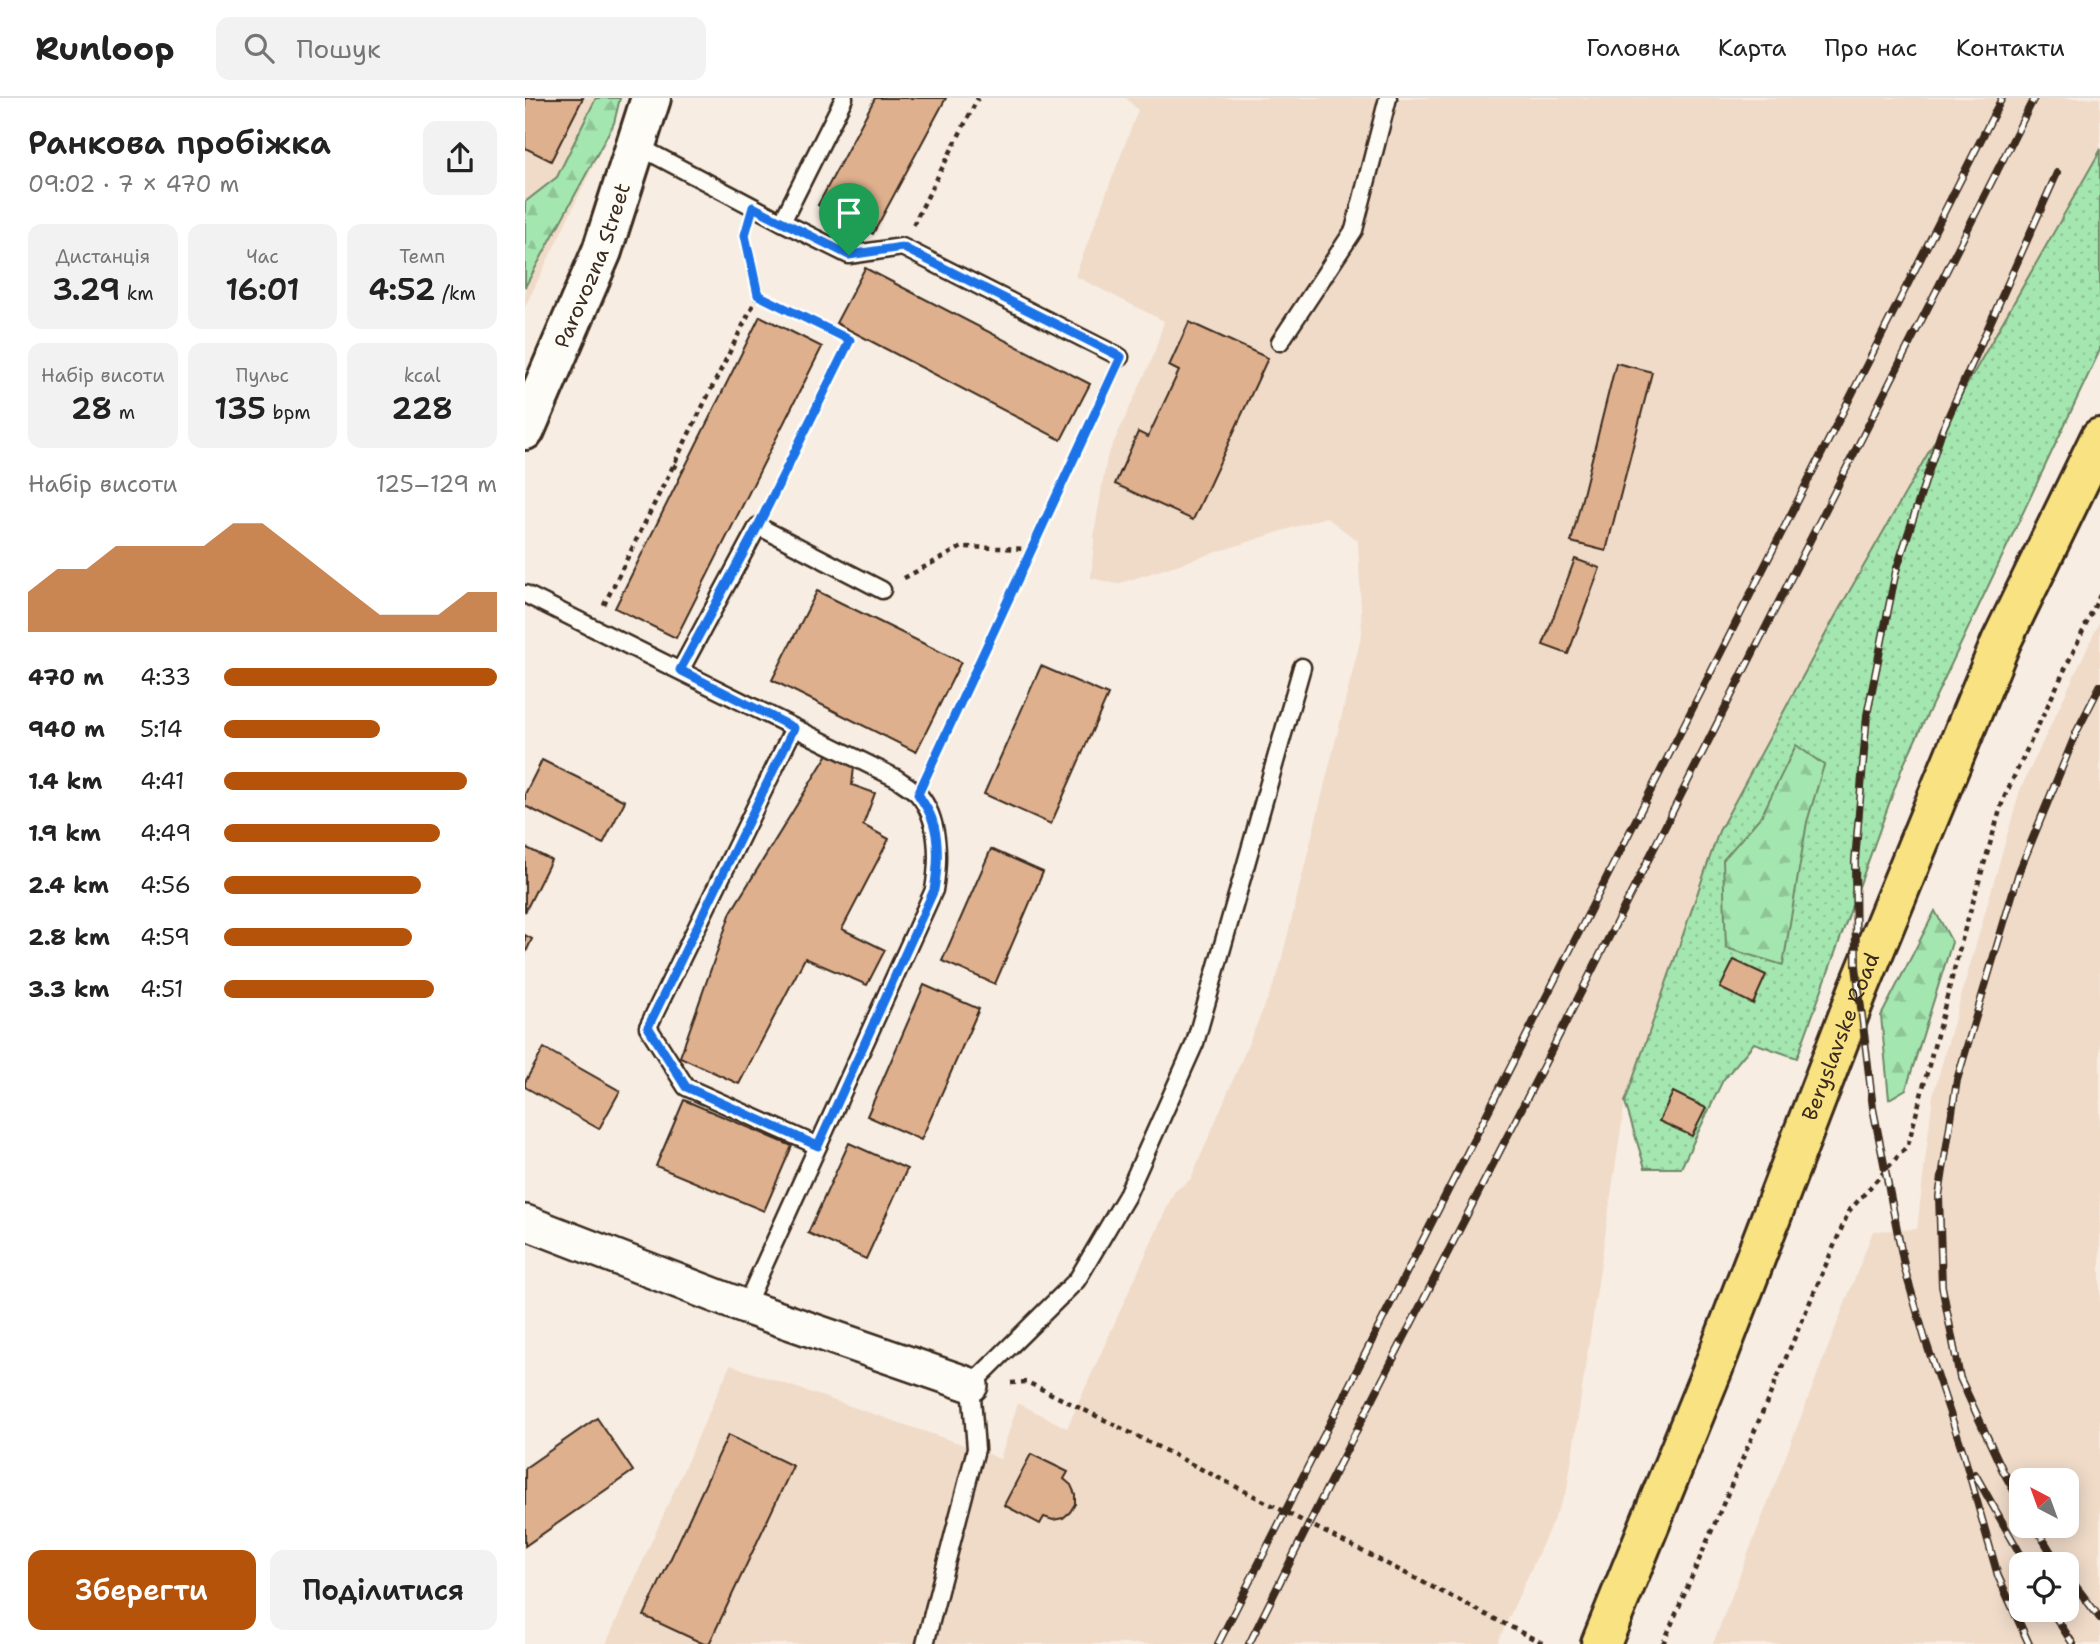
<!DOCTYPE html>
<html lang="uk">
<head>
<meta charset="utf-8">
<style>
	:root { --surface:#fff; --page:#f2f2f2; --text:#222; --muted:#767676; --line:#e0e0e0; --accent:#b45309 }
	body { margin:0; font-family:"Shantell Sans",sans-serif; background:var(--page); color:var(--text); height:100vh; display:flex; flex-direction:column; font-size:26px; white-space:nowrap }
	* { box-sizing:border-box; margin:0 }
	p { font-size:23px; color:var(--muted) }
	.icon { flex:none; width:38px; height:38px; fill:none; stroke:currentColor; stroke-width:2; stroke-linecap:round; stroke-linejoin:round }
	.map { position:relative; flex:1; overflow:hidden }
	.side { display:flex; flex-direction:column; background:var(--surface); width:525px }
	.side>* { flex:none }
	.needle { width:46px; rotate:319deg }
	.controls { position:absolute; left:1484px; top:1370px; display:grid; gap:14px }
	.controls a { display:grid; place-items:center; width:70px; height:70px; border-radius:14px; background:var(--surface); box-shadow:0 4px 18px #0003; font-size:35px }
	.pin { position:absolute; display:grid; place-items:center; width:60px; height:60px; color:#fff; margin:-72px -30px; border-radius:50% 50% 50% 0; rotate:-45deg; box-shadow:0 0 7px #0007 }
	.pin .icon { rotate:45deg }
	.round { display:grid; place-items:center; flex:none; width:74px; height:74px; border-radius:14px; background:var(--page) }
	.summary { display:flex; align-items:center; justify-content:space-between; height:119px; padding:0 28px }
	h1 { font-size:32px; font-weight:600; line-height:52px }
	.stats { display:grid; grid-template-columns:repeat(3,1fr); gap:10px; height:119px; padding:7px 28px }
	.stats div { display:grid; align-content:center; border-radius:14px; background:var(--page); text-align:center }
	.stats b { font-size:30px; font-weight:600 }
	.stats small { font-size:19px; font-weight:400 }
	.stats p { font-size:19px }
	.chart { height:196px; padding:14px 28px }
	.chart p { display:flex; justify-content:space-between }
	.chart svg { width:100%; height:126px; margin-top:7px; fill:var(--accent); opacity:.7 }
	.cta { display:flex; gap:14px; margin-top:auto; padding:14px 28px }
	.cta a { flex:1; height:80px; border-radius:14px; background:var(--accent); color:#fff; font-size:28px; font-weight:600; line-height:80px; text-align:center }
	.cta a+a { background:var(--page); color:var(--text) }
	ul { padding:0 28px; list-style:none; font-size:23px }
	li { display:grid; grid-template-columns:112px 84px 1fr; align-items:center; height:52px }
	li i { height:18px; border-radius:9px; background:var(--accent) }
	header { display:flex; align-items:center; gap:42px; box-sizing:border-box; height:98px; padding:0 35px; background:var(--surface); border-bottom:2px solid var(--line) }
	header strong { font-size:33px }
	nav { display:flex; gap:38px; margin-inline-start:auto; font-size:24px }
	.search { width:490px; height:63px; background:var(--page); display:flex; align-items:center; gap:18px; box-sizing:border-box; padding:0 24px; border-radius:14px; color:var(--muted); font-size:26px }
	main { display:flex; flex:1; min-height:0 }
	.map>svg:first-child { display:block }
	.built { fill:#f0dbc9; fill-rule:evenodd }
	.grass { fill:url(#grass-dots); stroke:#708867; stroke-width:2 }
	.forest { fill:url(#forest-firs); stroke:#708867; stroke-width:2 }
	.building { fill:#deb08e; stroke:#3b2a1e; stroke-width:2 }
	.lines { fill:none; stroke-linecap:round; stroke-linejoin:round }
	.lane-casing { stroke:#3b2a1e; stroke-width:21 }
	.street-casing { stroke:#3b2a1e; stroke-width:38 }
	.secondary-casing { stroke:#3b2a1e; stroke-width:44 }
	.primary-casing { stroke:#3b2a1e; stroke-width:44 }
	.path { stroke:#3b2a1e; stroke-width:4.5; stroke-dasharray:5 5; stroke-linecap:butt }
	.lane { stroke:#fdfcf7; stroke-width:16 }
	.street { stroke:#fdfcf7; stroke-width:33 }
	.secondary { stroke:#fdfcf7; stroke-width:38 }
	.primary { stroke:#f8e281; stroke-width:38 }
	.rail-casing { stroke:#3b2a1e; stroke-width:8 }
	.rail { stroke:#fdfcf7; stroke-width:5; stroke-dasharray:16; stroke-linecap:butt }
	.path-bridge { stroke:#3b2a1e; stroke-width:4.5; stroke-dasharray:5 5; stroke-linecap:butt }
	.route-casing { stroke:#fff; stroke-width:14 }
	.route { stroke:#1a73e8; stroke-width:9 }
	.labels { text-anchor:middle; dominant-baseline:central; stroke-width:5; stroke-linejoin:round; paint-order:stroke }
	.street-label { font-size:21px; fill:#3b2a1e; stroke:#fdfcf7 }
</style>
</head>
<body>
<header>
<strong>Runloop</strong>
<div class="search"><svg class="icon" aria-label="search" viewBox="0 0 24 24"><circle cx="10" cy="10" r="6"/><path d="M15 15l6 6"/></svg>Пошук</div>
<nav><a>Головна</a><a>Карта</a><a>Про нас</a><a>Контакти</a></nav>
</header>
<main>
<section class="side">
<div class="summary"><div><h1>Ранкова пробіжка</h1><p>09:02 · 7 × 470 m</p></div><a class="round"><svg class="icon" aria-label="share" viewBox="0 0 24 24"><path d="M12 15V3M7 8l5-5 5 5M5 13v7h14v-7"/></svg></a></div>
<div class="stats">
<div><p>Дистанція</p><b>3.29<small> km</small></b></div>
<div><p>Час</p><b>16:01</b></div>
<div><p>Темп</p><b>4:52<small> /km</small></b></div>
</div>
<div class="stats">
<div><p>Набір висоти</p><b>28<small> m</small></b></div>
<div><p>Пульс</p><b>135<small> bpm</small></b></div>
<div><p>kcal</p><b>228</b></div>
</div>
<div class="chart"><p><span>Набір висоти</span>125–129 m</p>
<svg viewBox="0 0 160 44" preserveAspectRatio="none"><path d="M0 44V30L10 22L20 22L30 14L40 14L50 14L60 14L70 6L80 6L90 14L100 22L110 30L120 38L130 38L140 38L150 30L160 30V44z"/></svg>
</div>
<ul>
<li><b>470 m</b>4:33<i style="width:100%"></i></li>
<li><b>940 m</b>5:14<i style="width:57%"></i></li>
<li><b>1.4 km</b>4:41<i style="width:89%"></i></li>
<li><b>1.9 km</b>4:49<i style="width:79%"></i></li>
<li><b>2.4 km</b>4:56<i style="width:72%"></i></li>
<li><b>2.8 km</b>4:59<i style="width:69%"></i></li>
<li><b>3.3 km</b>4:51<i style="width:77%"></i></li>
</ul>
<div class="cta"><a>Зберегти</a><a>Поділитися</a></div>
</section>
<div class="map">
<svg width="1575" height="1546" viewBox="0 0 1575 1546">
	<defs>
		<pattern id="grass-dots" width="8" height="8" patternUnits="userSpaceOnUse" patternTransform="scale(1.75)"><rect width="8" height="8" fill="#a4e6b0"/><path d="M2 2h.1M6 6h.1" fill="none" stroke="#8ec597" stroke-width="1.8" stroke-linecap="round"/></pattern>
		<pattern id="forest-firs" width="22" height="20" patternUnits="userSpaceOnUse" patternTransform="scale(1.75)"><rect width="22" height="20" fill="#a4e6b0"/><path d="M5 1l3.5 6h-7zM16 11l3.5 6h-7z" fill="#8ec597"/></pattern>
	</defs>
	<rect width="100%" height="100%" fill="#f7ede2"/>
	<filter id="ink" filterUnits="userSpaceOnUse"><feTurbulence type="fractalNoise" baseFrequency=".0143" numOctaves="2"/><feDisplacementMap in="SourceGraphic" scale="14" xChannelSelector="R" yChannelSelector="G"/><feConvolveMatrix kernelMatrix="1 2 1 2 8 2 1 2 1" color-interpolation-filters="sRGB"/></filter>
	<g filter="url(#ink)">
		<path class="built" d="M0,0H95L89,25L0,209Z
			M601,0H1575V53L1312,515L1258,615L1100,1004L1042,1392L972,1546H81L205,1267L451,1351L475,1361L493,1305L542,1330L649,1094L666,1081L753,876L837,535L833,443L801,419L592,486L566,480L570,430L582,359L628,259L639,223L550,178L613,12Z
			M1575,523V1546H1188L1348,1133L1392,1131L1408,997L1495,692ZM1542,1382V1428H1496V1382ZM1542,1466V1512H1496V1466Z"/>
		<path class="grass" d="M1575,53V252L1377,670L1272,960L1229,945L1198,982L1156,1070H1120L1100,1004L1194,733L1312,515Z"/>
		<path class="forest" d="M71,0H95L89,25L0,189V104L32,79Z
			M1271,647L1299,667L1282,724L1258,867L1201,850L1198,762L1237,717Z
			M1410,813L1427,844L1381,991L1364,1001L1356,918Z"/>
		<path class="building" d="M0,0H58L26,63L0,50Z
			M350,0H421L348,136L293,107Z
			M340,170L565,286L536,342L311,225Z
			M235,218L297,249L151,540L90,510Z
			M664,224L743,260L668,422L590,386L613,334L623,339L654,273L644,268Z
			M1091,265L1127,274L1081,453L1046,444Z
			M1050,461L1075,470L1043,556L1018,547Z
			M292,493L436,564L391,654L247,582Z
			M516,568L583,597L526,726L459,696Z
			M303,656L329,669L327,687L350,695L338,727L364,741L317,831L360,852L342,887L280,860L214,986L155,959L206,814Z
			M17,662L100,703L78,746L0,708V696Z
			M0,749L26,762L0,814Z
			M466,751L518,774L470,886L417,863Z
			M0,837L7,841L0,856Z
			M1209,862L1241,877L1228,906L1195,890Z
			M399,887L454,911L396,1042L342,1018Z
			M19,950L95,993L74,1031L0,989V984Z
			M1148,994L1181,1010L1167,1038L1134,1023Z
			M159,1002L267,1048L239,1113L131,1068Z
			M324,1045L382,1071L341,1161L283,1135Z
			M72,1320L108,1373L0,1448V1370Z
			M203,1337L268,1368L184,1546H179L119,1518Z
			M506,1356L543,1374L539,1381L546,1387L550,1396V1406L545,1414L538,1420L528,1422L519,1419L515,1426L479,1407Z"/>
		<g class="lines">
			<defs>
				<path id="lane" d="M111,47L257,124L319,0
					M257,124L324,157L377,149L595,259
					M755,244L829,132L863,0
					M0,496L155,573L233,428L357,492
					M155,573L371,680C378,685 387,690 393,696C415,721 414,762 409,792L220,1209
					M269,630L123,929L161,989L293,1048
					M400,1546L451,1351L446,1287L552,1182L601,1099L670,945L777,569"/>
				<path id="street" d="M0,1124L220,1209L446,1287"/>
				<g id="secondary">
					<path id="s1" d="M0,332L77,153L126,0"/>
				</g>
				<g id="primary">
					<path id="s2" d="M1076,1546L1187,1273L1334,890L1476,544L1575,340"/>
				</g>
			</defs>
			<use href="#lane" class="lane-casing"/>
			<use href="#street" class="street-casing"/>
			<use href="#secondary" class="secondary-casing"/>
			<use href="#primary" class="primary-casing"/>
			<path class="path" d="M388,127L453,0
				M221,134L233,197L325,242L244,405
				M148,367L158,373
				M379,480L437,449L507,451
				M79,507L233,197
				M404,673L585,281
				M486,1285L502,1284L594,1329
				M1138,1546L1324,1113L1383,1047L1439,834L1478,702L1575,497"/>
			<use href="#lane" class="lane"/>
			<use href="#street" class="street"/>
			<use href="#secondary" class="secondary"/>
			<use href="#primary" class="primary"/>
			<defs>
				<path id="rail" d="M1450,1376L1501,1466
					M1496,1405L1478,1373L1435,1280L1417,1188L1414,1098L1432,982L1494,774L1552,633L1575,588
					M1510,1428L1533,1466
					M1542,1477L1575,1520
					M1526,1512L1548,1546
					M693,1546L1477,0
					M724,1546L802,1390L1044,918L1509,0
					M1504,1546L1473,1478L1438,1354L1400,1241L1380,1172L1348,1010L1331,868L1330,763L1342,617L1371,473L1416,335L1532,75"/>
			</defs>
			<use href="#rail" class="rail-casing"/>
			<use href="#rail" class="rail"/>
			<path class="path-bridge" d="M594,1329L1019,1546"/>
		</g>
	</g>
	<g class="lines" filter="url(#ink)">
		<defs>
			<path id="route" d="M228,109L324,157L377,149L596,259L393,696C398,704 404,712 407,721C415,743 413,769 409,792L293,1048L161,989L123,929L269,630L155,572L233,428L325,242L233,197L220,137Z"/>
		</defs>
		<use href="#route" class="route-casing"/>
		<use href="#route" class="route"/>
	</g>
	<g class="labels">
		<g class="street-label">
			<text stroke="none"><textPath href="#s1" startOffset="178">Parovozna Street</textPath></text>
			<text stroke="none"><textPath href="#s2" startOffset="653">Beryslavske Road</textPath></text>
		</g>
	</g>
</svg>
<div class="controls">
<a><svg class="needle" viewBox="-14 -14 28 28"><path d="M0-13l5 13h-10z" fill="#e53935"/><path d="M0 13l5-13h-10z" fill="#767676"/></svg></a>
<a><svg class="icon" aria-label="locate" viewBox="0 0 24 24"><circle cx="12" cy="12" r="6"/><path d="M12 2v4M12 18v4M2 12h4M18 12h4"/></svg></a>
</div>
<div class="pin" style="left:324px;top:157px;background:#1e9e55"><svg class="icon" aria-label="arrive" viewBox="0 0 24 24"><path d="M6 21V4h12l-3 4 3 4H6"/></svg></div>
</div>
</main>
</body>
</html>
